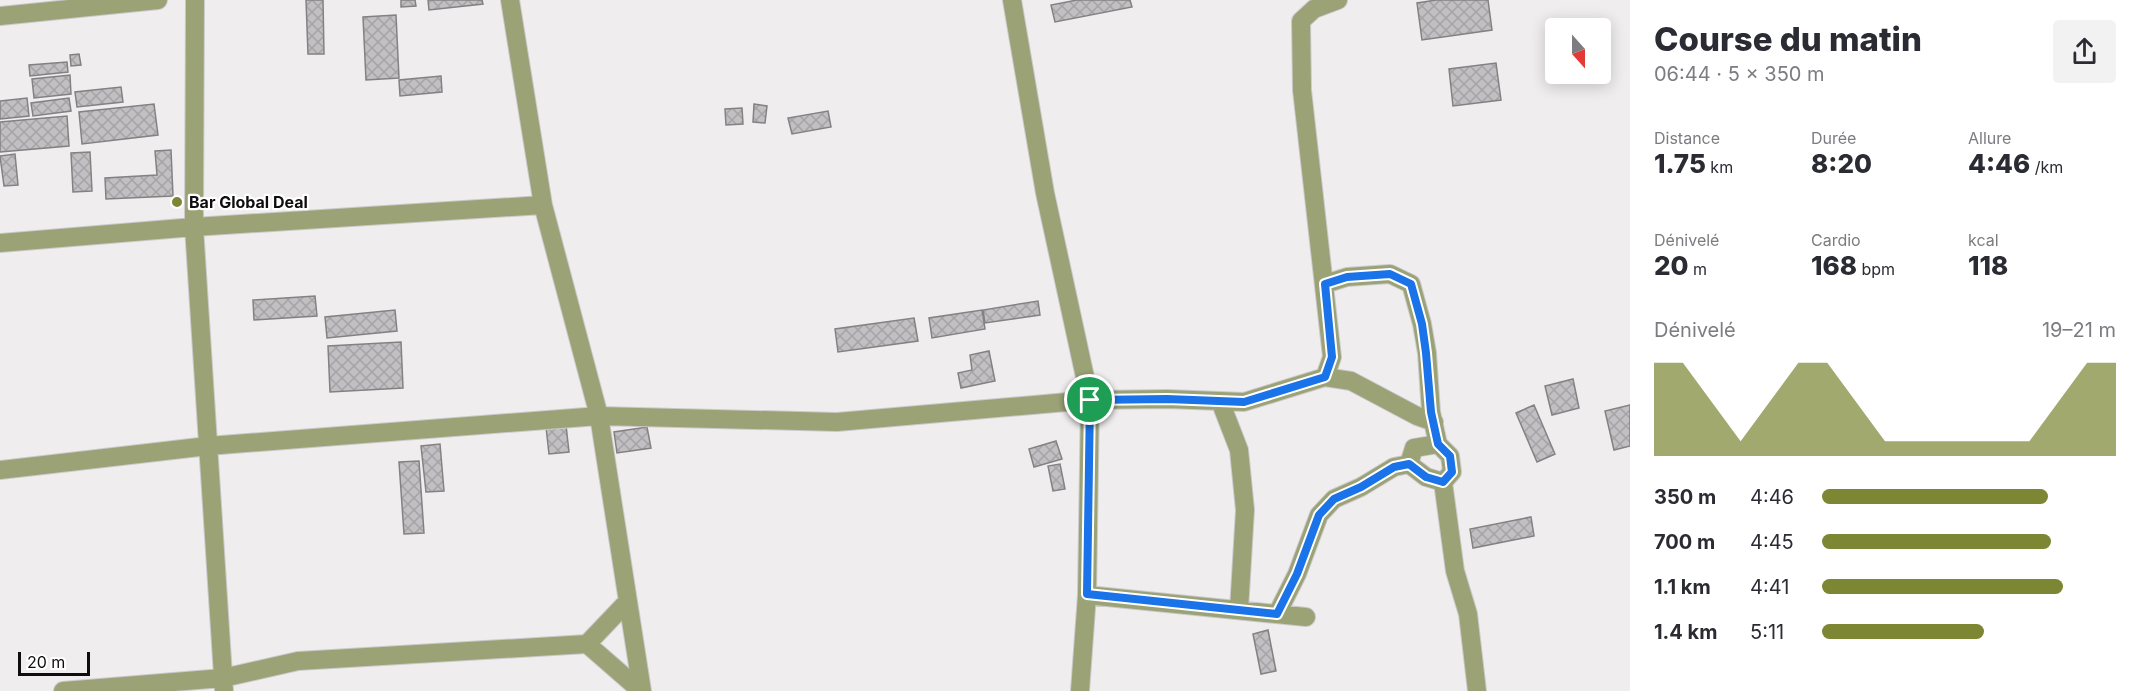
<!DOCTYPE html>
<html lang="fr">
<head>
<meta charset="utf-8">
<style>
	:root { --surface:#fff; --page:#f2f2f3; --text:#2b2b33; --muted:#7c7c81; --accent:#7c8633 }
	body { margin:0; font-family:Inter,sans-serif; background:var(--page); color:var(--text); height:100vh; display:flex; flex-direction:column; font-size:22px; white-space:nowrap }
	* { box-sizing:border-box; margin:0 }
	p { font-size:20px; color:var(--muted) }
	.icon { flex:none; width:33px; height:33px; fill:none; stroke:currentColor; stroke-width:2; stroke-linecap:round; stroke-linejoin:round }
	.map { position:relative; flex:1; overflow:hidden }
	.sheet { display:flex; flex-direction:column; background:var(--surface); width:510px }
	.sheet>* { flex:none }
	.needle { width:39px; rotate:159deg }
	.tools { position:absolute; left:1545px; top:18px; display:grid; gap:12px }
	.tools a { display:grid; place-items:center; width:66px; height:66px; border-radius:6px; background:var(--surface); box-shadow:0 3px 15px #0003; font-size:30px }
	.scale { position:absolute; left:18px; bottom:15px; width:72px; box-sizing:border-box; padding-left:6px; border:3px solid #0f0e0f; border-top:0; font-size:16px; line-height:21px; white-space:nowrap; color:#0f0e0f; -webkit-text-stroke:4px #fff; paint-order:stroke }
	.pin { position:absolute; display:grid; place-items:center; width:51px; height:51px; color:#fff; margin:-26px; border:3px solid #fff; border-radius:50%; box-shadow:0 2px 6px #0007 }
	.round { display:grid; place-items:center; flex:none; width:63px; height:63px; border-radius:6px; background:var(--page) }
	.summary { display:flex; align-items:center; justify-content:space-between; height:102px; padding:0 24px }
	h1 { font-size:33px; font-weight:800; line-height:45px }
	.stats { display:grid; grid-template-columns:repeat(3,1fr); gap:9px; height:102px; padding:6px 24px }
	.stats div { display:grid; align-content:center }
	.stats b { font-size:26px; font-weight:800 }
	.stats small { font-size:16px; font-weight:400 }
	.stats p { font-size:16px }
	.chart { height:168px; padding:12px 24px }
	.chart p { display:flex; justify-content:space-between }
	.chart svg { width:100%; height:108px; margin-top:6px; fill:var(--accent); opacity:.7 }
	ul { padding:0 24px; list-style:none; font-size:20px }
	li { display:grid; grid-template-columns:96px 72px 1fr; align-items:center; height:45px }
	li i { height:15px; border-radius:8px; background:var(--accent) }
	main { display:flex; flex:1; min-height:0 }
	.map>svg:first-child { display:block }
	.building { fill:url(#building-cross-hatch); stroke:#848183; stroke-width:1.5 }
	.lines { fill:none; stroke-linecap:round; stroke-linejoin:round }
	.street-casing { stroke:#ccc9cb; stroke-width:20 }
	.street { stroke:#9ba276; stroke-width:18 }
	.route-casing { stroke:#fff; stroke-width:12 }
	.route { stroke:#1a73e8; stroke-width:8 }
	.poi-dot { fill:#7c8633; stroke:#fff; stroke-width:2 }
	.labels { text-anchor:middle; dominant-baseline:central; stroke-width:4.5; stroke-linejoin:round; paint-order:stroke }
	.poi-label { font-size:16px; font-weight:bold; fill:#0f0e0f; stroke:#fff; text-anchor:start }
</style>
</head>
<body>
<main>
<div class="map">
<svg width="1630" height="691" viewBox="0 0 1630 691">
	<defs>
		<pattern id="building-cross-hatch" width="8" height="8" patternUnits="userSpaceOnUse" patternTransform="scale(1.5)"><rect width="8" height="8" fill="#c1bfc1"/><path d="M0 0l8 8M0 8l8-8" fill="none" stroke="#a5a3a5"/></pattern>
	</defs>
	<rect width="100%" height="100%" fill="#f0edef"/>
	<path class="building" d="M306,0H323L324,54H308Z
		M401,0H415L416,6L401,7Z
		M428,0H482L483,4L429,10Z
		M1077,0H1130L1132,7L1055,22L1051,5Z
		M1436,0H1488L1492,30L1422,40L1417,3Z
		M396,15L399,78L366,80L363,17Z
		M79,54L81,65L71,66L70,55Z
		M67,62L68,72L30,76L29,65Z
		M1496,63L1501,100L1453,106L1449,69Z
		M70,75L71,94L34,98L32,79Z
		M441,76L442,92L400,96L399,80Z
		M121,87L123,102L77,107L75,92Z
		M27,98L29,116L0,119V101Z
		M69,98L71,111L33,116L31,103Z
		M154,104L158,135L82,144L79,112Z
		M754,104L767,106L765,123L753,122Z
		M742,108L743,124L726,125L725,109Z
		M828,111L831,127L792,134L788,118Z
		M67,116L69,146L0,152V122Z
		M171,150L173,196L106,199L105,178L157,175L155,151Z
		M90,152L92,191L73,192L71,153Z
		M15,154L18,185L4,186L0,156Z
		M315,296L317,316L254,320L253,300Z
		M1038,301L1040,315L985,323L983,310Z
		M395,310L397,331L327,338L325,317Z
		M982,310L985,329L932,338L929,318Z
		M914,318L918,341L838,352L835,329Z
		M401,342L403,388L330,392L328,346Z
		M989,351L995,381L961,388L958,373L972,370L970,355Z
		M1573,379L1579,408L1552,415L1545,386Z
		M1534,405L1555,454L1537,462L1516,413Z
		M1630,405V446L1614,450L1605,411Z
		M566,425L569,452L549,454L546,427Z
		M647,427L651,448L617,453L614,432Z
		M1056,441L1062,459L1034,467L1029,449Z
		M440,444L444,491L426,492L421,446Z
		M419,461L424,533L404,534L399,462Z
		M1060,464L1065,489L1053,491L1048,466Z
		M1531,517L1534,536L1473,548L1470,529Z
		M1268,630L1276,671L1261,674L1253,634Z"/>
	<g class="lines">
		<defs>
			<path id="street" d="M195,0L194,227L224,691
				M510,0L543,205L599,416L642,691
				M1012,0L1045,193L1090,400L1087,595L1080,691
				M0,16L158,0
				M0,243L194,227L543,205
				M1325,284L1347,277L1390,274L1411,284L1422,324L1427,353L1431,412L1438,444L1450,456L1452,472L1443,482L1455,571L1468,614L1477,691
				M1325,377L1332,357L1302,90L1301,21L1314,9L1338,0
				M1220,401L1244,402L1325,377L1351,381L1417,416L1434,422
				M1409,464L1414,448L1438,444
				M0,470L208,446L599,416L837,422L1090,400L1167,399L1220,401L1239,450L1245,510L1239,610
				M1087,595L1306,617
				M1277,614L1297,574L1319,515L1334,499L1361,487L1394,467L1409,464L1426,477L1443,482
				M587,644L628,601
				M63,691L223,678L298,661L587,644L641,691"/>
		</defs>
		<use href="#street" class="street-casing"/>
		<use href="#street" class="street"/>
	</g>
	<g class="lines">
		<defs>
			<path id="route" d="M1390,274L1411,284L1422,324L1426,353L1431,412L1438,444L1450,456L1452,472L1443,482L1426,477L1409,464L1394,467L1361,487L1334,499L1319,515L1297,574L1277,614L1087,594L1090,400L1167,399L1244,402L1325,377L1332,357L1325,284L1347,277Z"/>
		</defs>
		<use href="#route" class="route-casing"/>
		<use href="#route" class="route"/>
	</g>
	<circle class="poi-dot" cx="177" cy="202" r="6"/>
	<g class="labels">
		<g class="poi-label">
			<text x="189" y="202">Bar Global Deal</text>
		</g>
	</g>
</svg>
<div class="tools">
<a><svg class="needle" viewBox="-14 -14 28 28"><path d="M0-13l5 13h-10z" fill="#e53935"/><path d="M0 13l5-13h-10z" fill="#7c7c81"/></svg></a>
</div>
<div class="scale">20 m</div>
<div class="pin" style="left:1090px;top:400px;background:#1e9e55"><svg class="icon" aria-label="arrive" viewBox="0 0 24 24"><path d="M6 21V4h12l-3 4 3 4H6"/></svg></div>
</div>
<section class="sheet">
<div class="summary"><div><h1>Course du matin</h1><p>06:44 · 5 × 350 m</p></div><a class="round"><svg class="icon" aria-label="share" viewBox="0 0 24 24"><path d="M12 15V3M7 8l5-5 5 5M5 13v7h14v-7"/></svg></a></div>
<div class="stats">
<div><p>Distance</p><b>1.75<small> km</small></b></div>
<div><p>Durée</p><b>8:20</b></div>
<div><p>Allure</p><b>4:46<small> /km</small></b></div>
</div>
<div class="stats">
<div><p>Dénivelé</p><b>20<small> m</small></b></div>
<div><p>Cardio</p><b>168<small> bpm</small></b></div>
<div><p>kcal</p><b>118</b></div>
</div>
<div class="chart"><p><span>Dénivelé</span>19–21 m</p>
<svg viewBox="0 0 160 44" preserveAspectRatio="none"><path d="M0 44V6L10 6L20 22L30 38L40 22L50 6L60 6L70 22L80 38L90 38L100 38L110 38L120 38L130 38L140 22L150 6L160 6V44z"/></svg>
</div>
<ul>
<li><b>350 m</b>4:46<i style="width:77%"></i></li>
<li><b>700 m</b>4:45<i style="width:78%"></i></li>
<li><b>1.1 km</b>4:41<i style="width:82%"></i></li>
<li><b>1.4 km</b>5:11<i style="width:55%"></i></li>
</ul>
</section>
</main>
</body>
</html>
